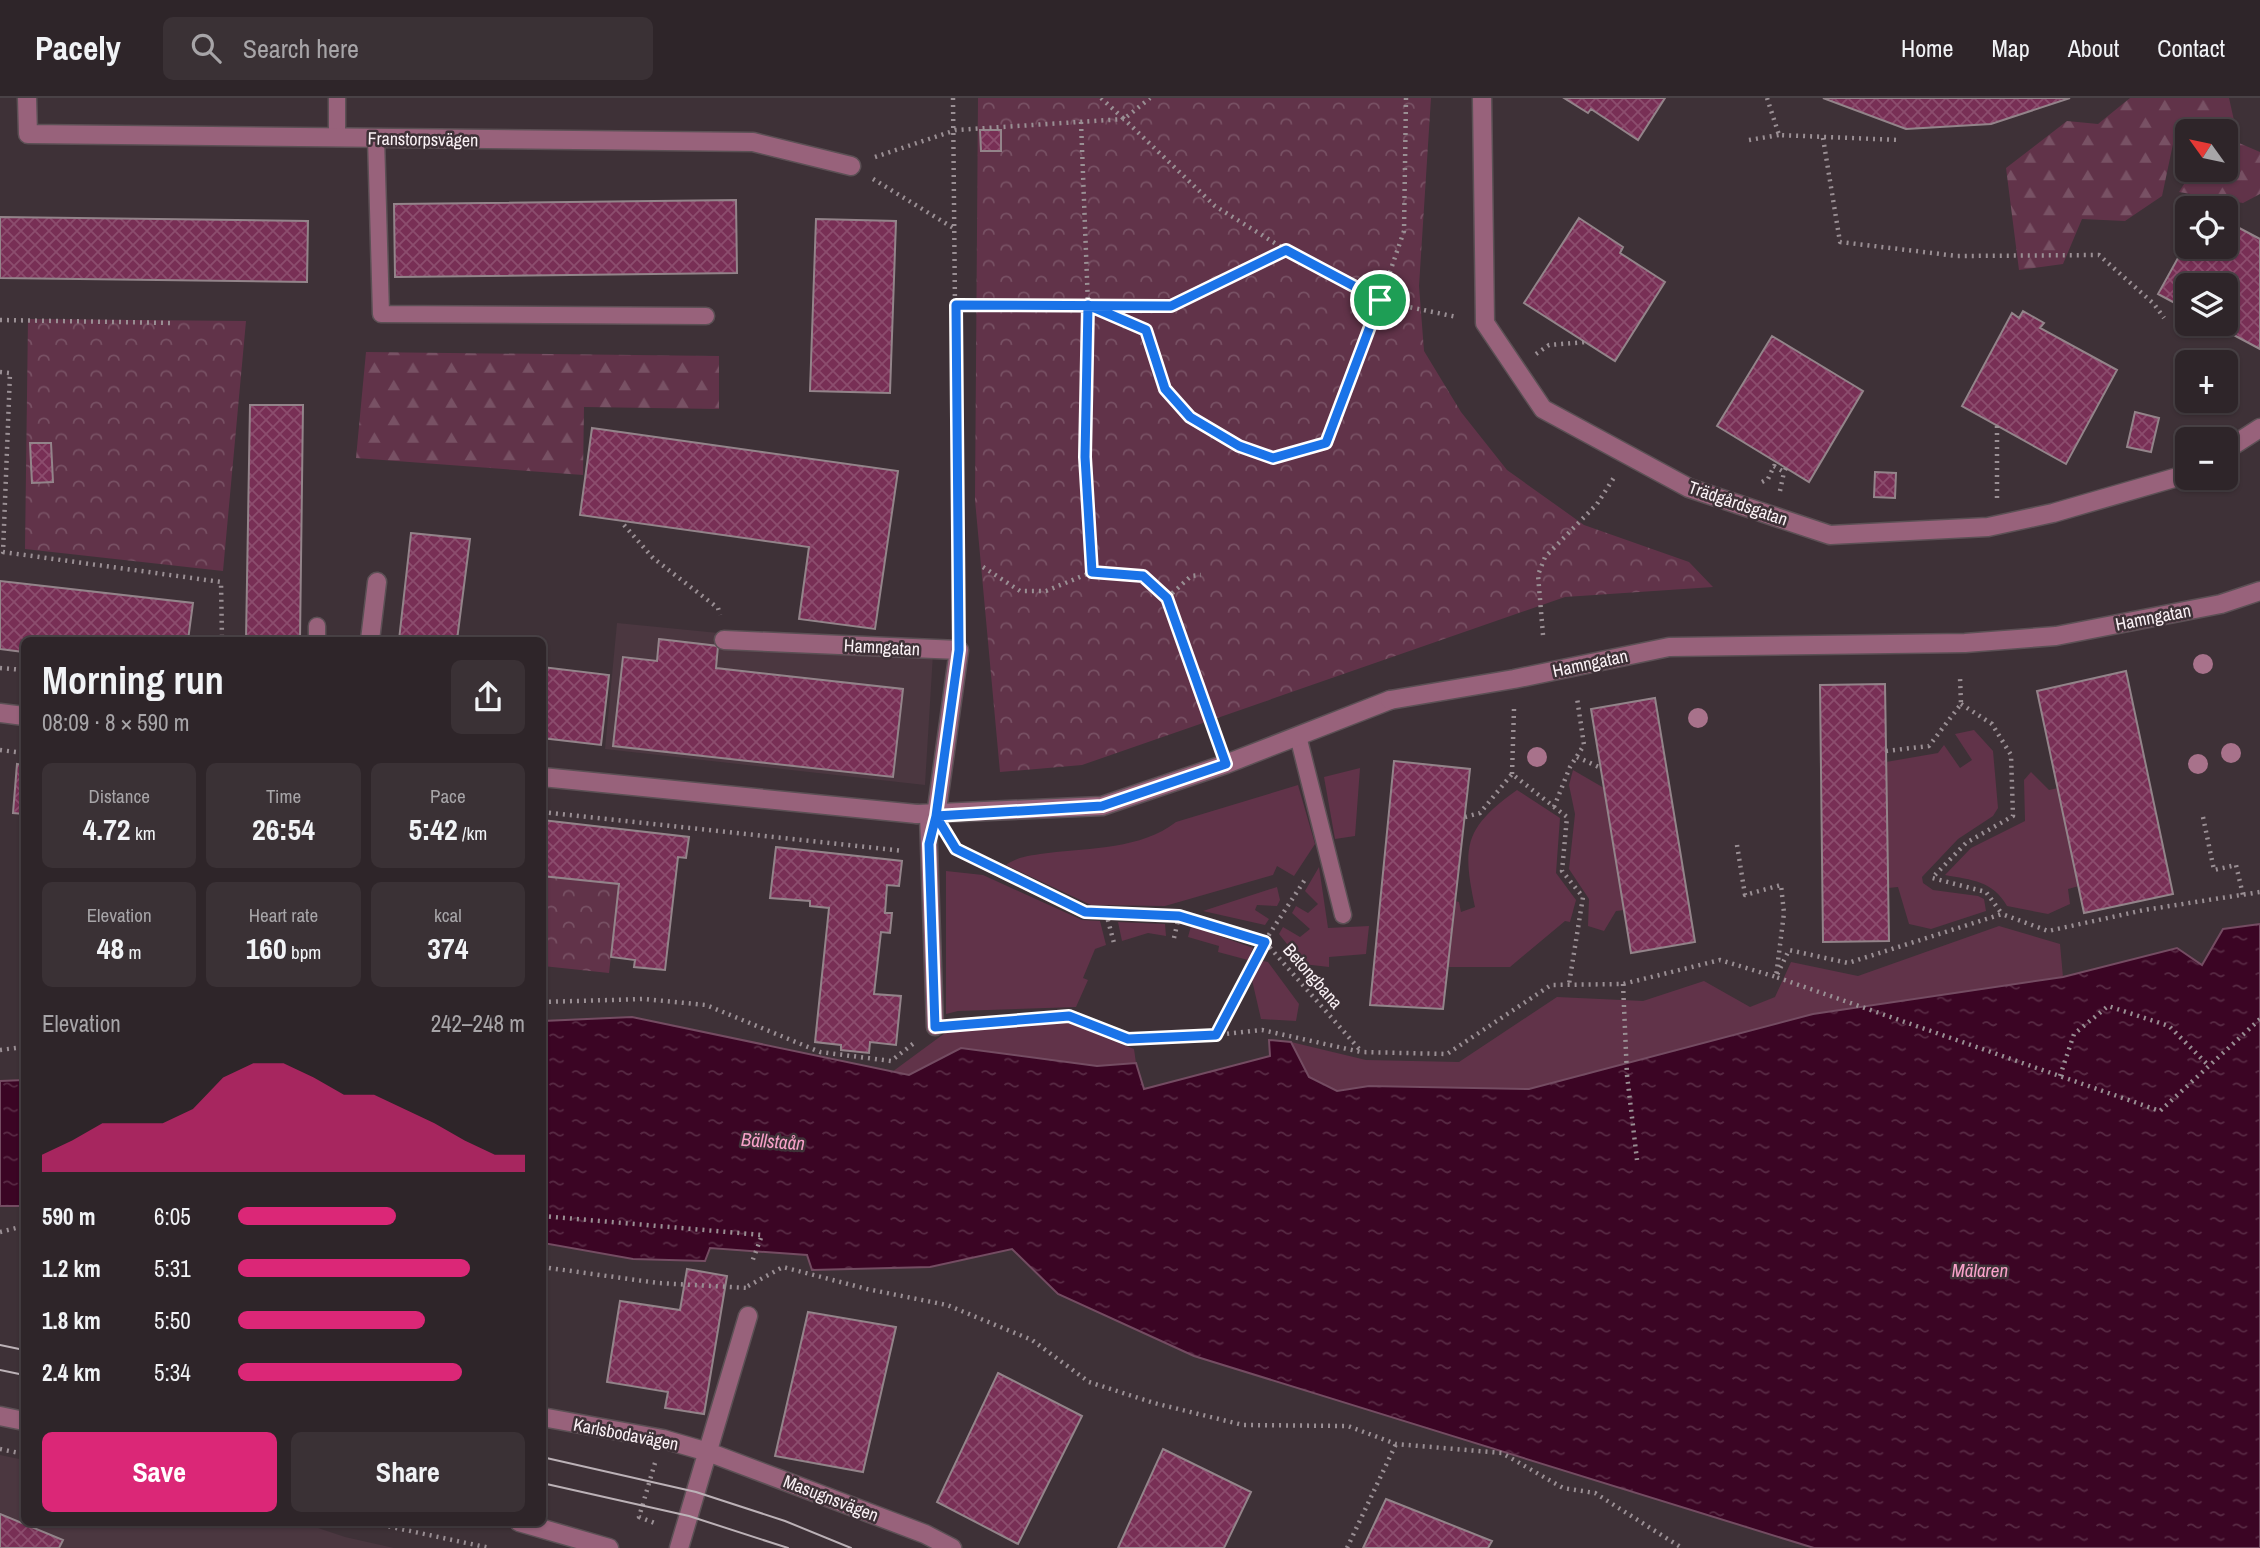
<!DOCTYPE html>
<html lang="en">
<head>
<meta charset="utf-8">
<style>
	:root { --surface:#2e2529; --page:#3a3135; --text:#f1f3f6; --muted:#a7a5a8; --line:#494246; --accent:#db2777 }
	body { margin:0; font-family:"Archivo Narrow",sans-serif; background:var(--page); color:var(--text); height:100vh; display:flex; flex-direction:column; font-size:26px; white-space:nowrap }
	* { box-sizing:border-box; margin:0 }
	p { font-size:23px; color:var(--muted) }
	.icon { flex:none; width:38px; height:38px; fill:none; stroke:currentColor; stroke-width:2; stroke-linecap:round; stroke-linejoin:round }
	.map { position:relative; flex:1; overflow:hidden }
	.drawer { position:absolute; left:21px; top:539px; width:525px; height:889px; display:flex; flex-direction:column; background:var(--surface); border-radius:10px; box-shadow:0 2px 5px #0004,0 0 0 2px var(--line) }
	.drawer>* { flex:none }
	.needle { width:46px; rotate:303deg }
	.buttons { position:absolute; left:2175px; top:21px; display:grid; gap:14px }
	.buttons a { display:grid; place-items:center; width:63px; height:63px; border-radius:10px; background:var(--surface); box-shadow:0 2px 5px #0004,0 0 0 2px var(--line); font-size:35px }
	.pin { position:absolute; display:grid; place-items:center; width:60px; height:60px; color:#fff; margin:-30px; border:4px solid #fff; border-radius:50%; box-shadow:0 2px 7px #0007 }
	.round { display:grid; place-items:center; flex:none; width:74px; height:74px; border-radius:10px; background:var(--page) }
	.summary { display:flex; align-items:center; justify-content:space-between; height:119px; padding:0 21px }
	h1 { font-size:38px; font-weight:700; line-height:52px }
	.metrics { display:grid; grid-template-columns:repeat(3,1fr); gap:10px; height:119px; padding:7px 21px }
	.metrics div { display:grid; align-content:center; border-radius:10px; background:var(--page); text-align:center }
	.metrics b { font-size:30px; font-weight:700 }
	.metrics small { font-size:19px; font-weight:400 }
	.metrics p { font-size:19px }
	.chart { height:196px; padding:14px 21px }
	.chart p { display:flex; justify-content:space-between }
	.chart svg { width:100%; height:126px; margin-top:7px; fill:var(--accent); opacity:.7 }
	.primary-button { display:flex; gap:14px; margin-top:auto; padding:14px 21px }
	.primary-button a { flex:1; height:80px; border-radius:10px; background:var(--accent); color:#fff; font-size:28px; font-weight:700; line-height:80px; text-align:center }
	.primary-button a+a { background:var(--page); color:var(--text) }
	ul { padding:0 21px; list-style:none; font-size:23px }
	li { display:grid; grid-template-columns:112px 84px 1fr; align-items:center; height:52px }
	li i { height:18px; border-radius:9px; background:var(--accent) }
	header { display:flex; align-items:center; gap:42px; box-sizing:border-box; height:98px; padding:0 35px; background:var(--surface); border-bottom:2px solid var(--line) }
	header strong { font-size:33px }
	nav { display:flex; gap:38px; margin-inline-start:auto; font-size:24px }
	.search { width:490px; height:63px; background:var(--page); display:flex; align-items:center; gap:18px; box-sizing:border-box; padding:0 24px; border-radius:10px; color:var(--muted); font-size:26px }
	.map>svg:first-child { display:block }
	.built { fill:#4b3740 }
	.green { fill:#613349 }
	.forest { fill:url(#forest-firs) }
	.park { fill:url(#park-crowns) }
	.water { fill:url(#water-ripples); stroke:#744c62; stroke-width:2 }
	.building { fill:url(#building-cross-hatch); stroke:#93848a; stroke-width:2 }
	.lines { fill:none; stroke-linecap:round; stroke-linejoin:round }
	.service-casing { stroke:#5c5055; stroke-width:19 }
	.minor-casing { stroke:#5c5055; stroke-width:21 }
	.tertiary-casing { stroke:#5c5055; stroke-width:21 }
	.path { stroke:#9a8f94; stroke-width:4.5; stroke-dasharray:2 5; stroke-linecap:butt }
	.service { stroke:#98627b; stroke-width:16 }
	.minor { stroke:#98627b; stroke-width:18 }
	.tertiary { stroke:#98627b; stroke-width:18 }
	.tram { stroke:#bcb2b7; stroke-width:2 }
	.tree { fill:#a8728b }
	.route-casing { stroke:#fff; stroke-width:14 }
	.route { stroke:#1a73e8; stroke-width:9 }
	.labels { text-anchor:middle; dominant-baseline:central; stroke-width:5; stroke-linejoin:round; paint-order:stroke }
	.street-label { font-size:18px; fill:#f9f0f4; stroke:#3e3137 }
	.water-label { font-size:19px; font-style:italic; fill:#f8a1c9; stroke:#3e3137 }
</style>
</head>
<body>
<header>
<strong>Pacely</strong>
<div class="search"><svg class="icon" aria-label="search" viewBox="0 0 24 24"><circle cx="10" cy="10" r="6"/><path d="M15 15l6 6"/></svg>Search here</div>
<nav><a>Home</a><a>Map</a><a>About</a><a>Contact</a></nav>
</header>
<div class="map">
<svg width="2260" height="1450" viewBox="0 0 2260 1450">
	<defs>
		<pattern id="forest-firs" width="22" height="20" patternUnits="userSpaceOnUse" patternTransform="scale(1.75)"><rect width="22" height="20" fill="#613349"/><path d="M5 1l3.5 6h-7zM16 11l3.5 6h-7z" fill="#785164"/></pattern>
		<pattern id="park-crowns" width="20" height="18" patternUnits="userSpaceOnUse" patternTransform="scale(1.75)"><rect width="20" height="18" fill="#613349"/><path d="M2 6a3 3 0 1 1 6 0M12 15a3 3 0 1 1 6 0" fill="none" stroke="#785164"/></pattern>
		<pattern id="water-ripples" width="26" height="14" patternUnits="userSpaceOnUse" patternTransform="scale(1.75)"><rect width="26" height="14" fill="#3b0524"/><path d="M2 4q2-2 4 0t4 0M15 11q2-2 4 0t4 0" fill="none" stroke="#582a44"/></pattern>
		<pattern id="building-cross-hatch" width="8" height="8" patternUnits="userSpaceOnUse" patternTransform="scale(1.75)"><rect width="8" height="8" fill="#782f55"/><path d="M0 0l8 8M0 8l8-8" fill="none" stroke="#8c4d6e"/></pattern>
	</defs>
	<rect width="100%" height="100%" fill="#3e3137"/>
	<path class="built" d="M617,525L933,556L925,687L605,651Z
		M0,1357L24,1362V1424L303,1425L345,1439L394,1450H0Z"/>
	<path class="green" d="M1974,632L1993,653L1998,710L1993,718L1958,741L1922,779L1923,785L1933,792L1978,798L1984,801L1986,813L1931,831L1909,826L1898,789L1888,790L1886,664L1938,655L1944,647L1960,670L1972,662L1955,636Z
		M1360,670L1355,738L1335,741L1324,679Z
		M1573,672L1604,690L1625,812L1616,813L1604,833L1588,828L1589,801L1569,771L1575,716L1569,687Z
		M2031,674L2049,692L2058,690L2079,788L2068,791L2070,806L2048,816L2007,808C1993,783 1972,782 1945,777L1971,750L2025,723L2024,682Z
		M1298,687L1315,746L1294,778L1277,768L1273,777L1165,808L1091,807L1006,767C1018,758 1034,757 1048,755C1091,750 1141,751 1176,724Z
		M1517,692L1560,720L1556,775L1576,802L1570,824L1565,823L1510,869H1447L1455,803L1459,804L1461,814L1475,809C1462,748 1464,730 1517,692Z
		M1319,769L1328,830L1369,828L1366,856L1329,859V869L1303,866L1279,836L1283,829L1300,839L1310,831L1292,815L1296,808L1308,815L1318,806L1305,793Z
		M946,773L983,777L1082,822L1100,823L1106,847L1095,851L1083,880L1088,882L1076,909L958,913L946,916Z
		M1277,789L1280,802L1277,808L1257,807L1255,812L1269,821L1265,827L1203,813Z
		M1118,824L1165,826L1166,838L1148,835L1122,843Z
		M1191,828L1253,850L1248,862L1218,854L1219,848L1188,839Z
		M1999,828L2060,846L2063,879L1813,916L1529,991L1369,988L1337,993L1309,979L1291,944L1366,962L1459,964L1557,899L1643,903L1704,883L1750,909L1775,899L1791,864L1858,878Z
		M1263,863L1268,864L1299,906L1296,923L1261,921L1252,882Z
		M1066,924L1134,951L1136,965L1097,968L961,950L909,977L892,974L945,935L956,931Z"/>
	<path class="forest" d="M2130,0H2229L2239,45L2260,54V96L2243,105L2179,94L2193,72H2226V33H2200L2199,22L2173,46L2162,98L2125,123L2082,121L2063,166L2019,172L2006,70L2067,23L2098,26Z
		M366,254L719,258V311L584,309L583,377L356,360Z"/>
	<path class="park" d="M978,0H1431L1419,188L1424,253L1461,314L1507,372L1584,427L1689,464L1713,489L1565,499L1082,667L1000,674L975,402Z
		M28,221L246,223L223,473L25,451Z
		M543,778L619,786L609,875L543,868Z"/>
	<path class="water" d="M2260,826V1450H1814L1194,1258L1058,1196L1012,1151L930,1169L812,1172L807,1157L710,1150L705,1163L633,1161L543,1145V923L632,919L909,977L961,950L1097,968L1136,965L1144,991L1270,958L1269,942L1291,944L1309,979L1337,993L1369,988L1529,991L1813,916L2063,879L2177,850L2202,867L2223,831Z
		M24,982V1108H0V983Z"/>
	<path class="building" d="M1564,0H1665L1638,42L1591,11L1588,15Z
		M1823,0H2070L1991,26L1906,31Z
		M980,32H1001V53H981Z
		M736,102L737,175L395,179L394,106Z
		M0,119L308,123L307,184L0,180Z
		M1579,120L1623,149L1620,155L1665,184L1615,263L1524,205Z
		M816,121L896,123L890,295L810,293Z
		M2226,123L2260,141V251L2213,226H2226V187H2188V212L2158,196L2188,142V149H2226Z
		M2023,213L2044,225L2040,230L2117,272L2066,366L1962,308L2012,215L2019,220Z
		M1772,238L1863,293L1809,384L1717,328Z
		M250,307H303L300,542H246Z
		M2135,314L2159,320L2151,354L2127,349Z
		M592,330L898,373L875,531L799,521L809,449L580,417Z
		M30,345H51L53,384L32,385Z
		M1875,374L1896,375L1895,400L1874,399Z
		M411,435L470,441L457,542H399Z
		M0,483L193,505L188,542H24V554L0,551Z
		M659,541L718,548L716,570L903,591L893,679L613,648L623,559L657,563Z
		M542,569L609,577L601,647L542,640Z
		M2126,573L2173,796L2084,815L2037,593Z
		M1885,586L1889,843L1823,844L1820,587Z
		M1655,600L1695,844L1631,855L1591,611Z
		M1394,663L1470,671L1443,911L1370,907Z
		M17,666L24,667V716L13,715Z
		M542,722L689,739L686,760L678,759L665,872L634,869L635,862L611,859L619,786L542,778Z
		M776,749L902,763L899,788L887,787L885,815H892L890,835L881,834L874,896L901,898L896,947L870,944L869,955L841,952V947L815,944L829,810L810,808V803L770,800Z
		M687,1171L727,1178L704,1316L665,1310L668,1294L607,1284L620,1203L680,1212Z
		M808,1214L896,1229L863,1374L775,1358Z
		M998,1275L1082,1318L1018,1446L937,1404Z
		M1163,1351L1251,1394L1224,1450H1118Z
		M1386,1401L1492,1443L1488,1450H1363Z
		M0,1416L63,1442L59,1450H0Z"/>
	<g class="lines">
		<defs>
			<path id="service" d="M337,0V40
				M376,40L381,216L706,218
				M317,542V528
				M1298,638L1343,817
				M928,717L935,929"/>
			<path id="minor" d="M27,0L28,36L753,44L851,68
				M1482,0L1485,225L1543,311L1689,390L1830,437L1988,429L2053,415L2188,376
				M2226,352L2260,330
				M370,542L377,484
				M724,542L959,552L936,718
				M917,716L1102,708L1226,666L1390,602
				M542,1319L663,1341L708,1354L925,1436L952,1450
				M679,1450L748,1218"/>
			<path id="tertiary" d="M1390,602L1514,581L1669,549L1965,545L2056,538L2221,506L2260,493
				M0,615L24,618
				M542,679L917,716
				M0,1318L24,1323
				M519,1424L609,1450"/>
		</defs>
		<use href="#service" class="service-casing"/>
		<use href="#minor" class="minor-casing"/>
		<use href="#tertiary" class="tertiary-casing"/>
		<path class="path" d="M953,0L958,527
			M1101,0L1124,21L1150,0
			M1406,0L1404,133L1380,203L1457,219
			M1767,0L1779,37L1899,42
			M1081,24L1088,207L1085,359L1092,474
			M1823,40L1840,144L1957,158L2099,157L2154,206L2164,220
			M1749,42L1779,37
			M875,59L956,32L1124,21L1215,108L1286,152L1380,203L1326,345L1273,360L1239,348L1190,319L1165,291L1146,232L1088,207
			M873,81L955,131
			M956,207L1171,208L1286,152
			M0,222L173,225
			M1536,256L1549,247L1586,244
			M0,274L10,275L3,454L221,484L222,542
			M1997,328V400
			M1762,384L1768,381L1774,368L1784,374L1786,370
			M1780,393L1784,374
			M624,427L653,460L718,510L720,517
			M983,469L1020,493H1046L1092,474L1143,478L1167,500L1217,640
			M1167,500L1191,478L1201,477
			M1543,537L1538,477L1545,459L1597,406L1615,378
			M0,570L24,572
			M1961,606L1992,626L2011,657L2013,718L1966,745L1932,780L1986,794L2002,816
			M0,652L24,655
			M1886,653L1929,648L1961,606L1960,579
			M1577,659L1601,670
			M1512,676L1514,611
			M1554,709L1570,669L1584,647L1577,600
			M542,714L903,753
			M1465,719L1480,715L1512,676L1567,719L1562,773L1583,799L1569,886
			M2203,719L2214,772L2236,767L2243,797
			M1737,747L1745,797L1781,787L1784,815L1776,879L2160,1013L2260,921
			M955,750L1085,814L1179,818L1265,844L1361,953
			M1106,815L1114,845
			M1174,840L1179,818
			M1623,886L1627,977L1637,1062
			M542,904L644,901L706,907L820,954L891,963L914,945
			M959,927L1069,918L1128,941L1188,940L1262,932L1361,954L1447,956L1551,887L1623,886L1720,862L1776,879L1789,852L1848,865L2002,816L2048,833L2144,812L2260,794
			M1216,936L1257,855L1306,780
			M0,952L24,949
			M2060,978L2074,936L2108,908L2169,928L2209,968
			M542,1118L762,1137L752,1164
			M0,1134L24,1128
			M542,1169L658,1185L748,1190
			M748,1188L783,1169L867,1191L947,1207L1032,1242L1089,1284L1154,1305L1243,1327L1348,1328L1396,1346L1502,1355L1563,1390L1595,1395L1682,1450
			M0,1351L24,1356
			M655,1365L639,1419L657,1426
			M368,1424L490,1450
			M1347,1450L1396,1346"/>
		<use href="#service" class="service"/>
		<use href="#minor" class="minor"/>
		<use href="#tertiary" class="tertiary"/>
		<path class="tram" d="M0,1247L24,1252
			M0,1272L24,1277
			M542,1359L696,1394L785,1423L851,1450
			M542,1385L689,1418L788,1450"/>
	</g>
	<g class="tree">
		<circle cx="2203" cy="566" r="10"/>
		<circle cx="1698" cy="620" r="10"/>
		<circle cx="2231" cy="655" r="10"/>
		<circle cx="1537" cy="659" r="10"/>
		<circle cx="2198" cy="666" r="10"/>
	</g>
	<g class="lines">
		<defs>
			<path id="route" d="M1380,202L1286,152L1171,208L956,207L959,552L936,718L929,746L935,929L1069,918L1128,941L1216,937L1265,844L1179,818L1085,814L956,751L936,718L1102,708L1226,666L1167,500L1143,478L1092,474L1085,359L1088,207L1146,232L1165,291L1190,319L1239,348L1273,360L1326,345L1380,202"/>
		</defs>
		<use href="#route" class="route-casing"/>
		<use href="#route" class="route"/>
	</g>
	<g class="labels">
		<g class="street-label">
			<text transform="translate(423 41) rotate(1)">Franstorpsvägen</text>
			<text transform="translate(1738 405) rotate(19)">Trädgårdsgatan</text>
			<text transform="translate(2153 519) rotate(-11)">Hamngatan</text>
			<text transform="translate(882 549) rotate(3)">Hamngatan</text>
			<text transform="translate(1590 565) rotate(-12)">Hamngatan</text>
			<text transform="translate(1313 878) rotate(49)">Betongbana</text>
			<text transform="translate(626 1336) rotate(11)">Karlsbodavägen</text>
			<text transform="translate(831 1400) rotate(21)">Masugnsvägen</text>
		</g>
		<g class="water-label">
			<text transform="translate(773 1043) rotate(4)">Bällstaån</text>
			<text x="1980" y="1172">Mälaren</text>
		</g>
	</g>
</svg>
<div class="buttons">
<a><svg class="needle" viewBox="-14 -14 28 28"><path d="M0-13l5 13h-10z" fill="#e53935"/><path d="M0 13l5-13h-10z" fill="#a7a5a8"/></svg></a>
<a><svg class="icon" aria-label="locate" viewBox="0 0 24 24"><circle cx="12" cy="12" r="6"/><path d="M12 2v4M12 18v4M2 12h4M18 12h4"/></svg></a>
<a><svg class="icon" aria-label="layers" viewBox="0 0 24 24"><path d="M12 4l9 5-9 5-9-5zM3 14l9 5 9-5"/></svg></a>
<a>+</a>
<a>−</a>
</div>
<div class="pin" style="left:1380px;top:202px;background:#1e9e55"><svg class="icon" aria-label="arrive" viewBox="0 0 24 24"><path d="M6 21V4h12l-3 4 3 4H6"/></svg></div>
<section class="drawer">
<div class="summary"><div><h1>Morning run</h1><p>08:09 · 8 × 590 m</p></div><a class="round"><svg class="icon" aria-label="share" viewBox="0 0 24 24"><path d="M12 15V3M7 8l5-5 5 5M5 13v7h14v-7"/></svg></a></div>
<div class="metrics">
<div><p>Distance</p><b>4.72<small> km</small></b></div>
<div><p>Time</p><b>26:54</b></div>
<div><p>Pace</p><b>5:42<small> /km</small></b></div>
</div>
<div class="metrics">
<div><p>Elevation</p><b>48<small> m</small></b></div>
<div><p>Heart rate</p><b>160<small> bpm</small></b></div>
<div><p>kcal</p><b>374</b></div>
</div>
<div class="chart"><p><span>Elevation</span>242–248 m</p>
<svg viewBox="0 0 160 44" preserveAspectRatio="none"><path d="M0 44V38L10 33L20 27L30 27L40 27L50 22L60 11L70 6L80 6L90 11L100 17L110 17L120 22L130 27L140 33L150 38L160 38V44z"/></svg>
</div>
<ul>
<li><b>590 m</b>6:05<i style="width:55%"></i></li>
<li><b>1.2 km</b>5:31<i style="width:81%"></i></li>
<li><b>1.8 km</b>5:50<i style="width:65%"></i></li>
<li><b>2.4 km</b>5:34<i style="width:78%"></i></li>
</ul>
<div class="primary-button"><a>Save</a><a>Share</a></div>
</section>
</div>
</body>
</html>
